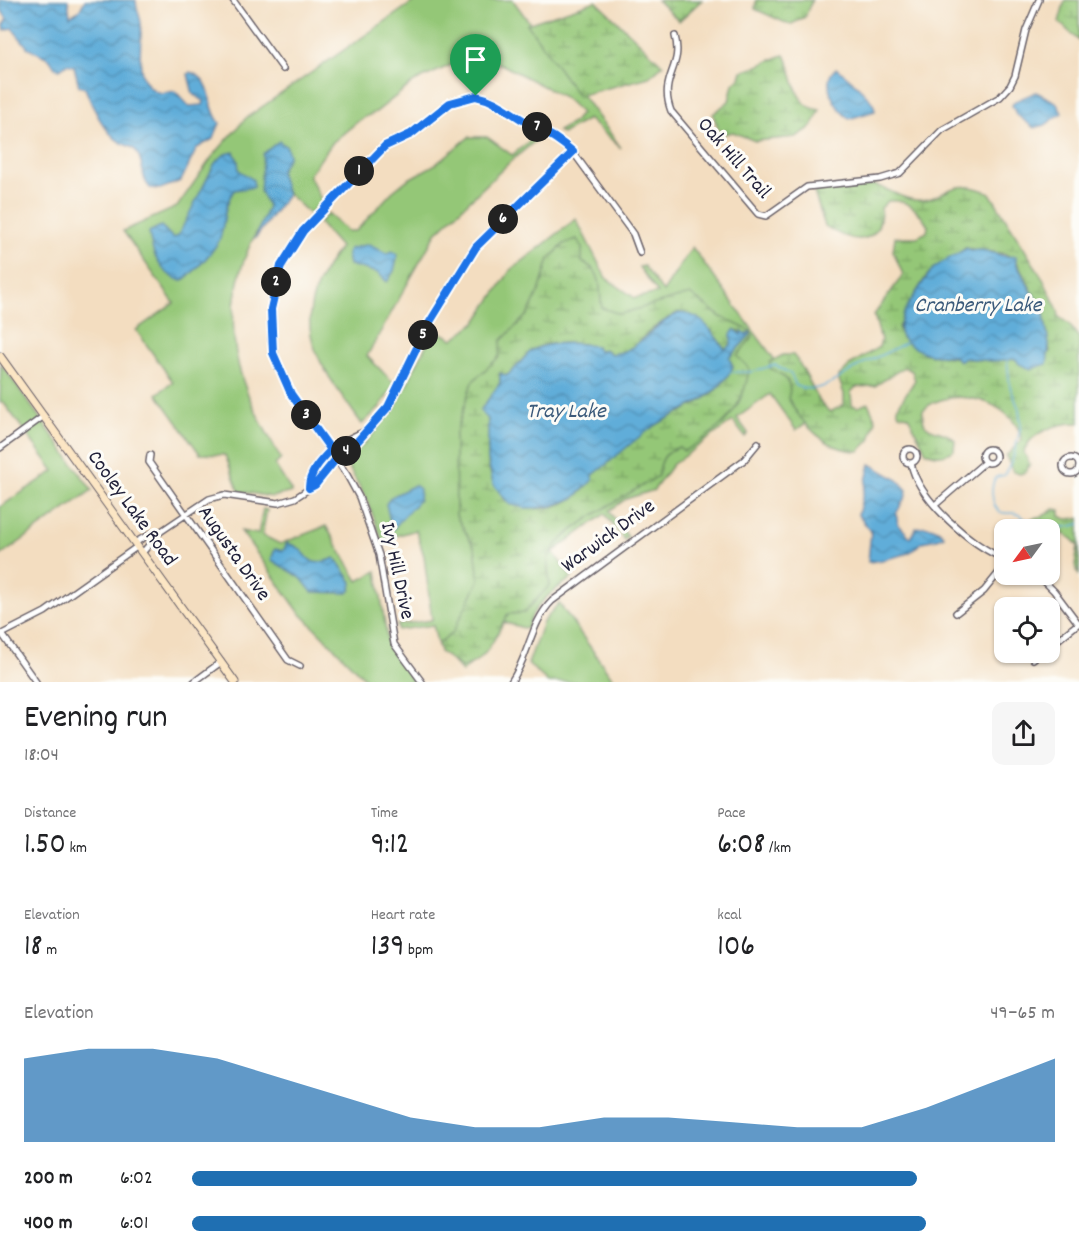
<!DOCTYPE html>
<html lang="en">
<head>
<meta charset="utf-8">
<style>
	:root { --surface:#fff; --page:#f6f6f6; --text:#202124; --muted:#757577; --accent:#1f6fb2 }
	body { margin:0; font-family:Dekko,sans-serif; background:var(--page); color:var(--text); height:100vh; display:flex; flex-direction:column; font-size:22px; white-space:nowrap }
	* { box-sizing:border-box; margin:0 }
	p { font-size:20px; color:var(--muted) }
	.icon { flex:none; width:33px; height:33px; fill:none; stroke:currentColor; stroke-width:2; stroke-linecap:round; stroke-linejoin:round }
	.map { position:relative; height:682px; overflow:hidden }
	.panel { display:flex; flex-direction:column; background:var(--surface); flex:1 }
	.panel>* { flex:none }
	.needle { width:39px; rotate:237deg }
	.fabs { position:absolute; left:994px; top:519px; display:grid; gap:12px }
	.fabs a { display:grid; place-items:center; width:66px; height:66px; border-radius:12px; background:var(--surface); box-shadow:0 2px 4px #0004; font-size:30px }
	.pin { position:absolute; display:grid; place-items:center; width:51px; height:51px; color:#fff; margin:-62px -26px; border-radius:50% 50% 50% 0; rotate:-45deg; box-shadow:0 0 6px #0007 }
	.pin .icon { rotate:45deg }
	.km { position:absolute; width:30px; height:30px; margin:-15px; border-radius:50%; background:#222; color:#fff; font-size:16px; line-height:30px; text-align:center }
	.round { display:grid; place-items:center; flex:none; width:63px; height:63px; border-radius:12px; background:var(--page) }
	.headline { display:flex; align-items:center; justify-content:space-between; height:102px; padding:0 24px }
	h1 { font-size:33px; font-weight:600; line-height:45px }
	.stats { display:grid; grid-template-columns:repeat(3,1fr); gap:9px; height:102px; padding:6px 24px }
	.stats div { display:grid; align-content:center }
	.stats b { font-size:30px; font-weight:600 }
	.stats small { font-size:16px; font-weight:400 }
	.stats p { font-size:16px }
	.chart { height:168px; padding:12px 24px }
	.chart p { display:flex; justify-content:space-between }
	.chart svg { width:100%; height:108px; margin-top:6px; fill:var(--accent); opacity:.7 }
	ul { padding:0 24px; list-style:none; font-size:20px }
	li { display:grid; grid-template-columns:96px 72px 1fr; align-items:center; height:45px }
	li i { height:15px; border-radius:8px; background:var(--accent) }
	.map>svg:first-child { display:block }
	.grass { fill:#94c777; stroke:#5b7459; stroke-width:1.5 }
	.wetland { fill:url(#wetland-marsh); stroke:#5b7459; stroke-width:1.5; fill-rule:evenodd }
	.water { fill:url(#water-waves); stroke:#41688a; stroke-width:1.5 }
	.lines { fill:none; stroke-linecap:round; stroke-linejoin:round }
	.stream { stroke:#60add9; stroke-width:1.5 }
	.street-casing { stroke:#6b636a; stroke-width:8 }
	.secondary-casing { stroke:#6b636a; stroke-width:9 }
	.street { stroke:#fff; stroke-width:5 }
	.secondary { stroke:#fce6c4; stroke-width:7 }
	.route-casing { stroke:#fff; stroke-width:12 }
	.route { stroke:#1a73e8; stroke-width:8 }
	.labels { text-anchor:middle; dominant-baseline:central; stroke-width:6; stroke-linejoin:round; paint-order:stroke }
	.street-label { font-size:21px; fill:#22223b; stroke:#fdfcf7 }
	.water-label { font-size:22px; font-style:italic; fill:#3b5a7a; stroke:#fdfcf7 }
</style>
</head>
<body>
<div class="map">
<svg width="1079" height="682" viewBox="0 0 1079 682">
	<defs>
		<pattern id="wetland-marsh" width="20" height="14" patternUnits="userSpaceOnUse" patternTransform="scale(1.5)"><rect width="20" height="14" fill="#94c777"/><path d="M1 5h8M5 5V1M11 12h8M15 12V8" fill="none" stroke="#78a163"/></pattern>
		<pattern id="water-waves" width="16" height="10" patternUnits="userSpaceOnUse" patternTransform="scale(1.5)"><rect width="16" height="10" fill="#60add9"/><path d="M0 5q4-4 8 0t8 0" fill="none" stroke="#4f8cb1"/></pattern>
	</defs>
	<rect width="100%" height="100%" fill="#fdfcf7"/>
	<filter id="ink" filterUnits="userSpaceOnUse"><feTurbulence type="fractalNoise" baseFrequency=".0167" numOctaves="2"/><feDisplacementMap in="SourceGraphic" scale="12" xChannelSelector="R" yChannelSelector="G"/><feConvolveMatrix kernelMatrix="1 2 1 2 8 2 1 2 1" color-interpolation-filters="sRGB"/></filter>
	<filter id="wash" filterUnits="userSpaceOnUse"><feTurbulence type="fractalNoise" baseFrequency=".008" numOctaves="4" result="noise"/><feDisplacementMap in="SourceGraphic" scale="24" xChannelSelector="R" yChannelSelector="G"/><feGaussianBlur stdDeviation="1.35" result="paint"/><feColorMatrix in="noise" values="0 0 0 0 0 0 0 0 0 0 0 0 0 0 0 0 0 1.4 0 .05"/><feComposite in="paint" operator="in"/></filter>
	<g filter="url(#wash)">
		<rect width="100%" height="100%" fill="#f3ddc0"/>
		<path class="grass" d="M416,0H513L621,148L588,119L562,134L558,131L574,122L581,113L564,97L501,64L475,60L453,64L414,82L376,112L361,119L333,142L309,175L322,201L310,214L286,192C238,242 221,315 243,381C252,408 267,433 281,459L275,465L292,492L272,497L239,491L225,455L200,454L157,394L173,382L136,330L174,303L123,231L177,207L212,157L246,118Z
			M537,135L541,136L510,162L436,233L367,356L395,384L379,408L362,424C314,357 284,324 340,247L319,223L328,213L347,231H356L392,192L407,180L436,164L469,137H487L512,155Z
			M576,219L606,278L635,298L658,293L639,267L644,266L663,292L692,247L816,416L796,430L770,394L737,418L748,433L745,437L733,421L672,465L654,490L626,499L609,511L628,537L624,540L605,514L553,552L572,578C553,591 533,604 527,629L496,620L481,655L462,672L438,646L433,625L398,630L397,625L432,620L424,556L416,530L382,540L367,500L344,459L363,445L395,408L434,329L453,339L476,322L510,271Z
			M1,364L92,490L0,556V507L54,471L3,402L0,403Z
			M263,509L267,510L262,535L280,544L326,526L358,581L377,571L388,645L414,682H368L299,612L241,531L258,534Z
			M559,603L615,682H548L528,664L543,622Z"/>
		<path class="wetland" d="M657,0H702L679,21Z
			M756,0H812L805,17L790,25L755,9Z
			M1065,0H1079V41L1059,22Z
			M596,1L663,65L649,77L578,96L527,24Z
			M785,55C795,72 792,107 820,110L812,127L796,137L755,141L733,132L725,134L718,129L713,114L729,101L733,84L740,78L742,71C757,69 770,58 785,55Z
			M874,185C890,189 906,202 923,200C934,199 940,194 949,190C963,183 977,188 990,193L1043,279L1058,310L1059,317L1069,324L1079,338V423C1061,422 1028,432 1024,453L1030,464L1026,472L1020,474L1013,472L1006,456L1022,440C1014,400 951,384 923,410C920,437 941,426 955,440L954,450C944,457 937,456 926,452L908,416L899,414L897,408L915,380L912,371L904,367L875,386L856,387L851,392L852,405L858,407L868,403L876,420L870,440L859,451C827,451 802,425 788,398C794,382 784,375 770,368V362L783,355H793C808,371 814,401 830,412L844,405V394L838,377L851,364L879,347L881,340L874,315L903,275L893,251L895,237H917L927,232L928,226C918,210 908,199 888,201L881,208C881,250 849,242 825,226L814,192L819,189ZM965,248L1006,254L1011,258L1014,256L1044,314L1050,352L1021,363L1016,359L992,361L930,355L902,338L898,327C906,313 923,275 935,268C945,261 958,257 965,248Z
			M577,239L582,248V262C605,272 598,287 602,308L620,314L690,294L721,317L751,331L753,336L737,356L749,368C744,411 719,431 684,451L679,447C663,453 661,460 658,476C633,493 558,530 549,557C546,564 549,576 550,585L524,613L508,614C496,634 487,664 461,667L440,652L438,643L452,634L479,580L475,548L456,516L455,436L472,382L499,357L501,341L528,314L540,289L549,259L564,244ZM677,313C707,319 707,327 725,349L731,345L739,330L741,335L742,331L746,334L750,332L749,336L729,358L733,366C719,401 678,410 650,429C630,443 611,459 593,475V480C586,486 580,495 572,499C536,518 498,510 489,467C486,452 492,434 488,420C487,415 482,415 481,410L500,383V373L506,376C516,370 521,359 530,352C545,339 578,343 596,347L598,351L606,350L611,354C636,353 635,342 652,329C660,323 669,318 677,313Z
			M1054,509L1060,510V516L1066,519L1079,518C1079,536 1079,556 1079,576L1075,565L1078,546C1068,531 1051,530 1034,527L1032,518L1043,516Z"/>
		<path class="water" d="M0,0H68L70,16L79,11L85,0H136C136,9 140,15 141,23C143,45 131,83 160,93L175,91L189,106L203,105L204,101L193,94L188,74L190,72C216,80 205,105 220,123L213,139L197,148L181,181L160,189L150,188C140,178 145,163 136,151C132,145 125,146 120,142C104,132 91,105 85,88L79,86L74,66L67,64L60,69L55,68L50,59L28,48L12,28L5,30L3,25L7,19L0,8Z
			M836,68C846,75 876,100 875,111L849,119C836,108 819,83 836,68Z
			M1036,92L1056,102L1062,113L1045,125L1034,128L1016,114L1012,105L1015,101Z
			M279,141L287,147L289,156L280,171L287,195L255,239L268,206L260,191L263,154Z
			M234,152L238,161L239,170L253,180L254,187L234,190C224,205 225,219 221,235C218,248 192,275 181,281C159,273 152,254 149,232L161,226L173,238L178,236L215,163L225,154Z
			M369,244L387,254L392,251L398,254L394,271L387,282L378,273L349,265L347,254L349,249Z
			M967,248L971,251C985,246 1003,260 1016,256V263L1044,314L1049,345L1047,364L1031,369L1019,364L1016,359L992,361L965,358L959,361C954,352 935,357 925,353C895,341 893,328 912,299C919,289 925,278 933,269C939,263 959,253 967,248Z
			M679,313C703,313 712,333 725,349L731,345V334L735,329L741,335L742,331L746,334L750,332L751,334L729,358L733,367C714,403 680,408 650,429C630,443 613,460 593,475V480L574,498L552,506L528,509L509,504L493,484L488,460V419L480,411L500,383V373L506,376C516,370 522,359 530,352C543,341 582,342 596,347L598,351L604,349L611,354C640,352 650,325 679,313Z
			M870,464L898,480L907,490L906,496L896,514L898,524L911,538L916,528C926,524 939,528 944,536C936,541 929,539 921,543C917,545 915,550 910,552C905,555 875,562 868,562L871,531L858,515Z
			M415,485L420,489L419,500L392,530L386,504L391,497Z
			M287,543C314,550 301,572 335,558L352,582L351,590L346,593L312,592L301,578L271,560L275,549L283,551Z"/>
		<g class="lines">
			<path class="stream" d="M1007,359L1010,387L1019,409L1021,425L1013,458L1005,475L996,477C990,485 991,505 999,511C1005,516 1012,511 1017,514C1023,516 1026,522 1033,524C1047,528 1065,529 1079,524
				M730,372H751L775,365L791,374L796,386C822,397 842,374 864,363C878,357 892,350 905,343"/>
		</g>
	</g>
	<g filter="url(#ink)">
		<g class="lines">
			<defs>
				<path id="street" d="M233,0L283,69
					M675,36C684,68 658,77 671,111L758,214L766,216L807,187L880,179L900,173L942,130L1000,97L1010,86L1015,76L1026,30L1039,0
					M0,448L44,416
					M903 456a7 7 0 1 1 14 0a7 7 0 1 1-14 0Z
					M982 456a7 7 0 1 1 14 0a7 7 0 1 1-14 0Z
					M150,455L149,462L288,660L300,666
					M1063 466a8 8 0 1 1 16 0a8 8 0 1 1-16 0Z
					M911,463C918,500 972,546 1005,559
					M309,488C309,459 342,440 366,431
					M935,505L985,462
					M136,542L152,533L160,532
					M143,552L160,532L209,499L224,495L278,503L295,498L315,485L331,464L355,444L389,407L428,325L475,247L573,152
					M1037,574L1054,591L1078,623
					M956,613L984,591L1005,565
					M2,634L36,682
					M0,635L45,612L138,546
					M1050,646L1079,623
					M1033,659L1042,652
					M194,682L221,662
					M422,682L394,644L379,555L359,497L347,475L291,394L278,367L271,339V309L276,280L288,253L303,231L385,146L411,134L450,103L476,96L490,99L527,123L545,130L573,152L633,234L640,253
					M511,682C529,657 530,623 552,601L744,460L758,443"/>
				<path id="secondary" d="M0,356L235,682"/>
			</defs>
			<use href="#street" class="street-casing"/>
			<use href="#secondary" class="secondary-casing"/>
			<use href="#street" class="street"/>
			<use href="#secondary" class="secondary"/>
		</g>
	</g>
	<g class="lines" filter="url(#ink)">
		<defs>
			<path id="route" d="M476,96C496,100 509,112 526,122C546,134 554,135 573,152L476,247L428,325L388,407L355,444L336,459L315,485L309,488C309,473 320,461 331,450L291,394L273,353L271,309L281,266L303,231L385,146L411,134L450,103Z"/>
		</defs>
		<use href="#route" class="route-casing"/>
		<use href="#route" class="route"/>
	</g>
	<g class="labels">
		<g class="street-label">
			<text transform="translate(733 159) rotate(49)">Oak Hill Trail</text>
			<text transform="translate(131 509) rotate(54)">Cooley Lake Road</text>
			<text transform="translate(609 537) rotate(-36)">Warwick Drive</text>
			<text transform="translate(233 554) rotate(55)">Augusta Drive</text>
			<text transform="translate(396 571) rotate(78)">Ivy Hill Drive</text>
		</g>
		<g class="water-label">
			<text x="978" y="306">Cranberry Lake</text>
			<text x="566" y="412">Tray Lake</text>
		</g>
	</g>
</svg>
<div class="fabs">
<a><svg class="needle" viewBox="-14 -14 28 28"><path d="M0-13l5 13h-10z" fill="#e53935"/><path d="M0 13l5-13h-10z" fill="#757577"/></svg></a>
<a><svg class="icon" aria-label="locate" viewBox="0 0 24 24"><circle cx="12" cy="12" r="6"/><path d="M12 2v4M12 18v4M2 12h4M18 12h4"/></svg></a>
</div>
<div class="pin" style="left:476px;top:96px;background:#1e9e55"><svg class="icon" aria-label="arrive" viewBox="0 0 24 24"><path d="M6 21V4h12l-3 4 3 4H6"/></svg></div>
<b class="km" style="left:359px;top:171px">1</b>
<b class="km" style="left:276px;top:282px">2</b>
<b class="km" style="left:306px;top:415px">3</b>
<b class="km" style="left:346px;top:451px">4</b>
<b class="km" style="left:423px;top:335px">5</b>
<b class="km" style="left:503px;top:219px">6</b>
<b class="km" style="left:537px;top:127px">7</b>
</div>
<section class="panel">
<div class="headline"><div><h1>Evening run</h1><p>18:04</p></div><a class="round"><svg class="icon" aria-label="share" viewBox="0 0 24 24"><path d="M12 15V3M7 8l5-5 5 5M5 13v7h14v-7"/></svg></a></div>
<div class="stats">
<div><p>Distance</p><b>1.50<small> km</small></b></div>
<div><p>Time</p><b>9:12</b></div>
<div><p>Pace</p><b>6:08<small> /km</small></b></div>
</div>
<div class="stats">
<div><p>Elevation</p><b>18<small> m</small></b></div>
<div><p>Heart rate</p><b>139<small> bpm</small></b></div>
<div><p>kcal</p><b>106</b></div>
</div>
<div class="chart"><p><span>Elevation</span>49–65 m</p>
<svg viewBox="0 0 160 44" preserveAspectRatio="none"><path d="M0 44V10L10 6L20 6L30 10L40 18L50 26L60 34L70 38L80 38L90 34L100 34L110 36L120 38L130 38L140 30L150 20L160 10V44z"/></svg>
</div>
<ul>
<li><b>200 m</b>6:02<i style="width:84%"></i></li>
<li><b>400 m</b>6:01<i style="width:85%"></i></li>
</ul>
</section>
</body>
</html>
